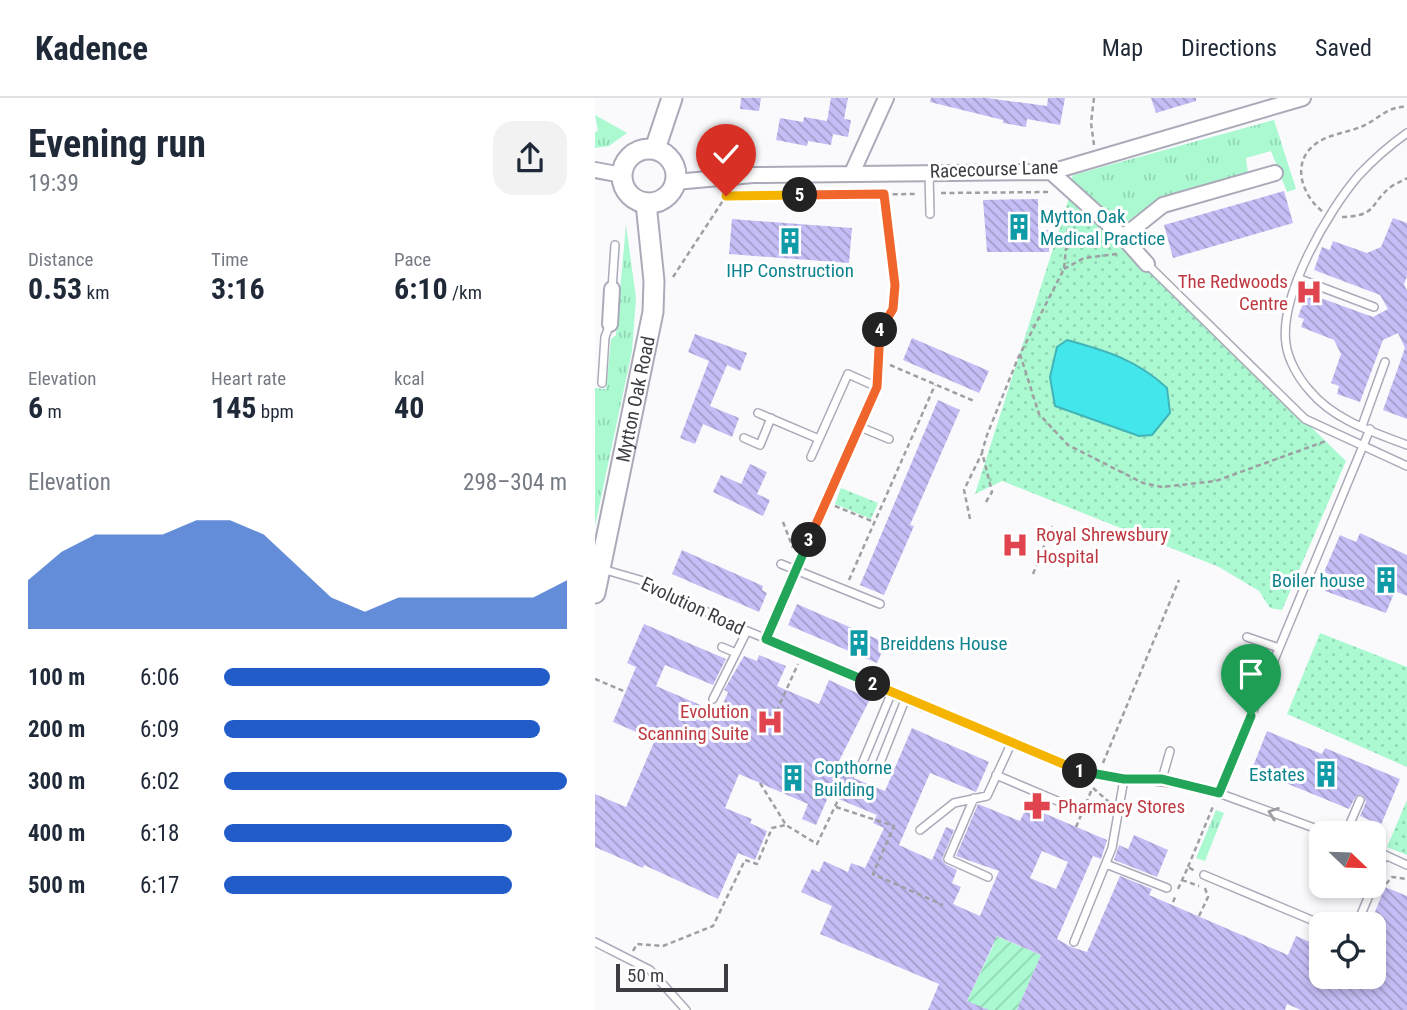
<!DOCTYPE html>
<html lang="en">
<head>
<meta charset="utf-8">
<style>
	:root { --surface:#fff; --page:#f2f2f3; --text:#1f2937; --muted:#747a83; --line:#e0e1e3; --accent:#225cc9 }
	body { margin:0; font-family:"Roboto Condensed",sans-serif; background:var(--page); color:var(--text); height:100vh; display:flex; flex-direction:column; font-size:26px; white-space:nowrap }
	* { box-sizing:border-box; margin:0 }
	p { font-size:23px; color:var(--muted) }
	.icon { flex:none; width:38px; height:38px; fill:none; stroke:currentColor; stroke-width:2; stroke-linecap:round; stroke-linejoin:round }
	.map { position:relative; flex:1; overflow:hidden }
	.details { display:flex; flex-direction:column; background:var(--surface); width:595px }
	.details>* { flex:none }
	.needle { width:46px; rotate:113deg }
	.fabs { position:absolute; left:714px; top:723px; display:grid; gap:14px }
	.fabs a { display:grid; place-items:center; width:77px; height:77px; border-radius:14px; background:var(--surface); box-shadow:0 4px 10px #0003; font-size:35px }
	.scale { position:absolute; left:21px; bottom:18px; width:112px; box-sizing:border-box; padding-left:7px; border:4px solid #3d3c42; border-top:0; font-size:19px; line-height:24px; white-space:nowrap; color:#3d3c42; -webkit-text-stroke:5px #fff; paint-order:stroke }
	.pin { position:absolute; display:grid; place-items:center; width:60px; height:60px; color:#fff; margin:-72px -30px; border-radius:50% 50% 50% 0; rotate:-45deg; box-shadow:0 0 7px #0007 }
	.pin .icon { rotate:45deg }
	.km { position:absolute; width:35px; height:35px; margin:-18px; border-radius:50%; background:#222; color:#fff; font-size:19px; line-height:35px; text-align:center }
	.round { display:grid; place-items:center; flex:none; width:74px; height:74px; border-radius:21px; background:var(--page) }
	.overview { display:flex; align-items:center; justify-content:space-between; height:119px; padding:0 28px }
	h1 { font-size:38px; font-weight:700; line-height:52px }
	.figures { display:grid; grid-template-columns:repeat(3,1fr); gap:10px; height:119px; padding:7px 28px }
	.figures div { display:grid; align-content:center }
	.figures b { font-size:30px; font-weight:700 }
	.figures small { font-size:19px; font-weight:400 }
	.figures p { font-size:19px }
	.chart { height:196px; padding:14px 28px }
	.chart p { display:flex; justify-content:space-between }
	.chart svg { width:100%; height:126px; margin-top:7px; fill:var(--accent); opacity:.7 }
	ul { padding:0 28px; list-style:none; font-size:23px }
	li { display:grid; grid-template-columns:112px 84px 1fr; align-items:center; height:52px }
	li i { height:18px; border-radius:9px; background:var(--accent) }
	header { display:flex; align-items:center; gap:42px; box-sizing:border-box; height:98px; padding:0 35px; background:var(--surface); border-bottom:2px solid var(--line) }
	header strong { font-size:33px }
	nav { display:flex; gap:38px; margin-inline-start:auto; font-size:24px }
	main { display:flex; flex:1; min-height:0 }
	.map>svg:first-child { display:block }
	.grass { fill:url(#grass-tufts) }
	.park { fill:url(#park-dots) }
	.garden { fill:url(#garden-furrows) }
	.water { fill:#43e7eb; stroke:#41b4b8; stroke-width:2 }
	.building { fill:url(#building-back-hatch); fill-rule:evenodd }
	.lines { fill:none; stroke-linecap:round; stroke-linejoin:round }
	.lane-casing { stroke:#abaab9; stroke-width:10 }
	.street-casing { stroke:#abaab9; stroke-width:18 }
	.secondary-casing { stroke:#abaab9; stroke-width:23 }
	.path { stroke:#9f9fa3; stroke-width:2.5; stroke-dasharray:5 3.5; stroke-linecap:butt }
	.lane { stroke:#fff; stroke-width:7 }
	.street { stroke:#fff; stroke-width:14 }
	.secondary { stroke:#fff; stroke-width:19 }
	.oneway { stroke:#9e9ea0 }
	.split-1-casing { stroke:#fff; stroke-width:14 }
	.split-2-casing { stroke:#fff; stroke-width:14 }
	.split-3-casing { stroke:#fff; stroke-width:14 }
	.split-4-casing { stroke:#fff; stroke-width:14 }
	.split-5-casing { stroke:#fff; stroke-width:14 }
	.split-6-casing { stroke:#fff; stroke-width:14 }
	.split-1 { stroke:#22a559; stroke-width:9 }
	.split-2 { stroke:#f5b400; stroke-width:9 }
	.split-3 { stroke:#22a559; stroke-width:9 }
	.split-4 { stroke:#f0652b; stroke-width:9 }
	.split-5 { stroke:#f0652b; stroke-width:9 }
	.split-6 { stroke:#f5b400; stroke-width:9 }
	.labels { text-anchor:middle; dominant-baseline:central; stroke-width:6; stroke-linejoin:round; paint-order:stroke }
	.street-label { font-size:19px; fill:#3d3c42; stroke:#fff }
	.culture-label { font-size:19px; fill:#0d838f; stroke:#fff; text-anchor:start }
	.health-label { font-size:19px; fill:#be3a42; stroke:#fff; text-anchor:end }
</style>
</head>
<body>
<header>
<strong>Kadence</strong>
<nav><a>Map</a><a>Directions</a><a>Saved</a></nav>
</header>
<main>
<section class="details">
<div class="overview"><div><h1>Evening run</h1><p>19:39</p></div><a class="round"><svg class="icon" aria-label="share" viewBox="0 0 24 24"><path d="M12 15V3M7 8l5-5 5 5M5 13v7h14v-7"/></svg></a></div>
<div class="figures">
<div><p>Distance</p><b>0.53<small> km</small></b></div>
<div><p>Time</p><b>3:16</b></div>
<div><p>Pace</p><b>6:10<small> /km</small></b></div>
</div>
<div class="figures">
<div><p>Elevation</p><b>6<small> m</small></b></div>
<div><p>Heart rate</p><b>145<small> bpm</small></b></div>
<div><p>kcal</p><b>40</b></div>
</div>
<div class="chart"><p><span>Elevation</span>298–304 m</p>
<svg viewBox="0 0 160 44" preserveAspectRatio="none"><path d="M0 44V27L10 17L20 11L30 11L40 11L50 6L60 6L70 11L80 22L90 33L100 38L110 33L120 33L130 33L140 33L150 33L160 27V44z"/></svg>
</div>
<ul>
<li><b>100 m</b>6:06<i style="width:95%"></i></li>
<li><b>200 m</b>6:09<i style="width:92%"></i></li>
<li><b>300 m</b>6:02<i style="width:100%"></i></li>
<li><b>400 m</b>6:18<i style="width:84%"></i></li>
<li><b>500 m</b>6:17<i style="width:84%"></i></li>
</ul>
</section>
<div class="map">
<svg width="812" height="912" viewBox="0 0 812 912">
	<defs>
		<pattern id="grass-tufts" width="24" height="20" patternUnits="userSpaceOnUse" patternTransform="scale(1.75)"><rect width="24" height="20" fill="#aaf9d1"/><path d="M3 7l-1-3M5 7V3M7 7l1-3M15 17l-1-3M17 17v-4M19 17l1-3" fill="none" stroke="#93d6b5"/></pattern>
		<pattern id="park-dots" width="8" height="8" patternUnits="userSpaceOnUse" patternTransform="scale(1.75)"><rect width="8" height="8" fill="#aaf9d1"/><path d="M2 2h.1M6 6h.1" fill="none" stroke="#93d6b5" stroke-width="1.8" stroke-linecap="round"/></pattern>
		<pattern id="garden-furrows" width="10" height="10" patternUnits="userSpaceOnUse" patternTransform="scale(1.75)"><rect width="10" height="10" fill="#aaf9d1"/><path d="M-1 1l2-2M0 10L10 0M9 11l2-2" fill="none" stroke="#93d6b5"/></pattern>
		<pattern id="building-back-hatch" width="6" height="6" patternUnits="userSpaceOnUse" patternTransform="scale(1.75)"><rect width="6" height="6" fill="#c5bef6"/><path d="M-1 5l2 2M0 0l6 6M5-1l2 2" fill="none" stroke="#a19cc9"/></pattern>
	</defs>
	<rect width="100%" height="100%" fill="#fafafd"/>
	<path class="grass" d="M0,17L32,35L14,48L0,50V34L3,33Z
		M679,22L701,91L692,94L676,53L651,60L653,76L565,100L533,123L521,126L475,85L478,77Z
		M31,127L41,200L37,253L0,428V290L11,291L16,241L21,237Z
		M621,712L629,715L610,763L601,760Z"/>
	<path class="park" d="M476,94L751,363L687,512L675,510L664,493L624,469L407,383L380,396Z
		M246,390L283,405L276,421L240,406Z
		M725,535L812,569V669L692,616Z
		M812,702V757L792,749Z"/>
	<path class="garden" d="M396,836L446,857L422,912H388L372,903L399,846L393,842Z"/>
	<path class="water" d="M472,242C512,253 542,262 572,290L575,315L557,337L544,338L460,308L455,279L462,249Z"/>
	<path class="building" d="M146,0H166L164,13L145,11Z
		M236,0H253L249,21L256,22L253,39L238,36L236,47L213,43L212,48L181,42L185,20L208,24L209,19L232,23Z
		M336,0H392L452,8L453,0H470L465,27L432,21L431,29L408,25V22L335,4Z
		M556,0H601V3L561,15Z
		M689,93L698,125L578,160L569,127Z
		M443,101V132H454V154H392L388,102Z
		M798,120L812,125V178L809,186L812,193V321L788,312L810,250L803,235L788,242L765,304L742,296L744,288L736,285L746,256L739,242L706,229L709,221L703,219L712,195L778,219L793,211L785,197L719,172L727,149L735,152L738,143L772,155L786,149Z
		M137,121L257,130L254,165L134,156Z
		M100,236L152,255L145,273L132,267L115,308L144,320L137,339L108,326L100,346L85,340L114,263L93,254Z
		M317,240L394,273L384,295L308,262Z
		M343,302L365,312L315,427L319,428L289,497L265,487Z
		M155,366L172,374L162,396L175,402L168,418L118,394L126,377L146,386Z
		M765,435L812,457V498L800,493L791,515L730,493L736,477L729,474L745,437L761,444Z
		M87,452L168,488L167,492L172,495L164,514L77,476Z
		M202,506L291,545L282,565L193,527Z
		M49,526L131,561L118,587L70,567L61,588L124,615L133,594L129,592L149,558L162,563L164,557L191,568L182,588L224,606L234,582L275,601L241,669L246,671L244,674L290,693L317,630L394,664L381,694L335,675L304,747L337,762L351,729L359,732L347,761L350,766L362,772L357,785L366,789L358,806L385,818L404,773L361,758L383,706L425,723L432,708L512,742L506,761L498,758L462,841L476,849L492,854L525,778L557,791L554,797L693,857L701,838L726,849L718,867L726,870V878H745L777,892L791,856L779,851V826H775L790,789L812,798V912H706L692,906L690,912H422L446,857L402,838L372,903L394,912H333L344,886L225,836L237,808L206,794L217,771L224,774L229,763L253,774L256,765L270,770L289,730L278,725L282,717L234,697L221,727L207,721L213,706L144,676L130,710L157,721L155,725L172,733L160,762L143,755L123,801L49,767L48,770L0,749V696L31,709L60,642L18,624L41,569L32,565ZM447,753L473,764L461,791L435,780Z
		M672,633L727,656L730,650L805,681L786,727L765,718L771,704L768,697L761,698L754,711L657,671Z
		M539,737L573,752L562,779L519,762L524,747L533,751Z"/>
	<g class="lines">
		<defs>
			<path id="lane" d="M812,35C795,47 778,62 764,77C733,113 684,197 691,246C693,262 704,281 715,293C739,322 778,334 812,347
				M334,75L335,116
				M552,166L710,321L812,368
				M705,181L779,209
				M17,191L20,147
				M7,285L10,239L15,226
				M163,315L224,341
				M767,328L790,264
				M265,329L294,341
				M149,340L165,347L176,320
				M216,359L253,276L282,289
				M186,466L285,506
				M7,471L45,482L152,533L259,576L301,598L488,674L607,689L733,735
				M652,539L684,550
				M171,541L282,289L285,231
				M127,549L141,555
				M296,596L267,666L273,672L283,670L310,602
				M118,601L152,533
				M401,677L472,707
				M567,681L575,653
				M624,695L775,331
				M379,700L353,761L393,779
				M325,732L359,705L392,698L416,646
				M751,735L765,702
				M779,752L812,767
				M511,766L572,790
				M609,777L726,826
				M779,785L789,756
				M762,826L778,788
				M0,844L55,872L91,912
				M479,844L517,750L529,681"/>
			<path id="street" d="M0,72L27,77
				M456,74L528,139L552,166
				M257,75L291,0
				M80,84L158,77L456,74L708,0
				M528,139L568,107L680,75
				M15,226L17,191"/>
			<g id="secondary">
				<circle cx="54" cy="78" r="27"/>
				<path d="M60,51L77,0"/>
				<path id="s1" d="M0,495L58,214L59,183L51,105"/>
			</g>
		</defs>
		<use href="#lane" class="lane-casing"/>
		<use href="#street" class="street-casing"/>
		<use href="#secondary" class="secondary-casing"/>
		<path class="path" d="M499,0L496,25L499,47
			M346,95L455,94
			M289,96C294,133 312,188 291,222
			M727,113C708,98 696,67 718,48C731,36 753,35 768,28C783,21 795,7 812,9
			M747,119C784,118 774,105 797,88C802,85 807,83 812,80
			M469,171L489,160L522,156
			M78,179L131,98L322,96
			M425,256L444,316L473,347L548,385L567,389L621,383L731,343
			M295,267L379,303
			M391,404L397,394L387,354L392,337L423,260L469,171L473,130L478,114
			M240,408L279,424
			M375,421L369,392L387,355
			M188,424L198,450
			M438,476L457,428
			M254,482L340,287
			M0,581L31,594
			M178,621L203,566
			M508,665L584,482
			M165,685L191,727L222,746L245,698L261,674
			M498,690L514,704
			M241,709L299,728L278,776L348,807
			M481,729L497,691
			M593,769L619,706
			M587,782L604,788
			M791,786L797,779L812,781
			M583,791L593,769L600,773
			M578,804L581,797
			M604,818L613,799L610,790
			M38,853L42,846L68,848L118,828L150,762L162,766L177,730L191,727
			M724,853L726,854"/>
		<use href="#lane" class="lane"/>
		<use href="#street" class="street"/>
		<use href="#secondary" class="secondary"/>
	</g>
	<defs><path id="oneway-chevron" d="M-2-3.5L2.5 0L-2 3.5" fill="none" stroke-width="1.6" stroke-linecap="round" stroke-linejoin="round" transform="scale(1.75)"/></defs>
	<use class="oneway" href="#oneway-chevron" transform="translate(678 715) rotate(-160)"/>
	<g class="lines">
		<defs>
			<path id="split-1" d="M485,673L529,681H567L624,695L656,618"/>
			<path id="split-2" d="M278,586L485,673"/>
			<path id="split-3" d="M214,442L171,541L278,586"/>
			<path id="split-4" d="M214,442L282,289L285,232"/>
			<path id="split-5" d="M205,97L289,96L300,187L298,211L285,232"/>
			<path id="split-6" d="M131,98L205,97"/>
		</defs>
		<use href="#split-1" class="split-1-casing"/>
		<use href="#split-2" class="split-2-casing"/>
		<use href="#split-3" class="split-3-casing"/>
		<use href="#split-4" class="split-4-casing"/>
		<use href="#split-5" class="split-5-casing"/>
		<use href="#split-6" class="split-6-casing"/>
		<use href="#split-1" class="split-1"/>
		<use href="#split-2" class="split-2"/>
		<use href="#split-3" class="split-3"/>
		<use href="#split-4" class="split-4"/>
		<use href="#split-5" class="split-5"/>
		<use href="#split-6" class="split-6"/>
	</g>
	<defs>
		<symbol id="building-bare" viewBox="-9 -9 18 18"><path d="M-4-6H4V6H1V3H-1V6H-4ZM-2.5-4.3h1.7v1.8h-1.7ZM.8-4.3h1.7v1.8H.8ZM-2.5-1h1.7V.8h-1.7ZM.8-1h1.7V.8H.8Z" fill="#0f9aa8" stroke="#fff" stroke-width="2.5" paint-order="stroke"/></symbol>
		<symbol id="hospital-bare" viewBox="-9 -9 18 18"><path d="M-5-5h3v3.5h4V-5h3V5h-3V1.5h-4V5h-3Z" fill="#e0444e" stroke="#fff" stroke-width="2.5" paint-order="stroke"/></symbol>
		<symbol id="pharmacy-bare" viewBox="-9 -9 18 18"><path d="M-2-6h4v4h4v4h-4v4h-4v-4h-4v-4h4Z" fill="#e0444e" stroke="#fff" stroke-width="2.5" paint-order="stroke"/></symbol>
	</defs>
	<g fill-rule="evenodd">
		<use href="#building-bare" x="405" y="110" width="38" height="38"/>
		<use href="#building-bare" x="176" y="124" width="38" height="38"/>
		<use href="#hospital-bare" x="695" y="175" width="38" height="38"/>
		<use href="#hospital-bare" x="401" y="428" width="38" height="38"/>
		<use href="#building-bare" x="772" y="463" width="38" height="38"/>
		<use href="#building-bare" x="245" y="526" width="38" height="38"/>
		<use href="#hospital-bare" x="156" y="605" width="38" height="38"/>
		<use href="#building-bare" x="712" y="657" width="38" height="38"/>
		<use href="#building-bare" x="179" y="661" width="38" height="38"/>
		<use href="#pharmacy-bare" x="423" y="689" width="38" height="38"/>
	</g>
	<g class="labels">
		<g class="street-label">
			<text transform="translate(399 71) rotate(-2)">Racecourse Lane</text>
			<text stroke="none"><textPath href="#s1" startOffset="198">Mytton Oak Road</textPath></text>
			<text transform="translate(98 508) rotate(25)">Evolution Road</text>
		</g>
		<g class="culture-label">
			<text x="445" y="118">Mytton Oak<tspan x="445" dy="22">Medical Practice</tspan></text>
			<text x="195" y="172" text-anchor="middle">IHP Construction</text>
			<text x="770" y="482" text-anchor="end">Boiler house</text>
			<text x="285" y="545">Breiddens House</text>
			<text x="219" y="669">Copthorne<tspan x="219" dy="22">Building</tspan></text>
			<text x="710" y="676" text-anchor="end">Estates</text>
		</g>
		<g class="health-label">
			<text x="693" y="183">The Redwoods<tspan x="693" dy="22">Centre</tspan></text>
			<text x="441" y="436" text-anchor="start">Royal Shrewsbury<tspan x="441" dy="22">Hospital</tspan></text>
			<text x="154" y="613">Evolution<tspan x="154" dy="22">Scanning Suite</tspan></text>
			<text x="463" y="708" text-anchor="start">Pharmacy Stores</text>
		</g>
	</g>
</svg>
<div class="fabs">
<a><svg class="needle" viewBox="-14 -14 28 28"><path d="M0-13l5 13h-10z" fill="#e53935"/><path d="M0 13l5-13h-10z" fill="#747a83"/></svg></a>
<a><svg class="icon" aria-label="locate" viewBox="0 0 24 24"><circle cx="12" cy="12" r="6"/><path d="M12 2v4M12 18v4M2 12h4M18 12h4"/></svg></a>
</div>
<div class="scale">50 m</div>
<div class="pin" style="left:656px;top:618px;background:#1e9e55"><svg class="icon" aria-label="arrive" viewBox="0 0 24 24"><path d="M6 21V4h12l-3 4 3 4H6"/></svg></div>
<div class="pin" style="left:131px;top:98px;background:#d93025"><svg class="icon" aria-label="check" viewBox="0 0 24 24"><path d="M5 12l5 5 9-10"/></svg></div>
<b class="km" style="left:485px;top:673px">1</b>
<b class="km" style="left:278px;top:586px">2</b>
<b class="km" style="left:214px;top:442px">3</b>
<b class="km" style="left:285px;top:232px">4</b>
<b class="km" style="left:205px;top:97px">5</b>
</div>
</main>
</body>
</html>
